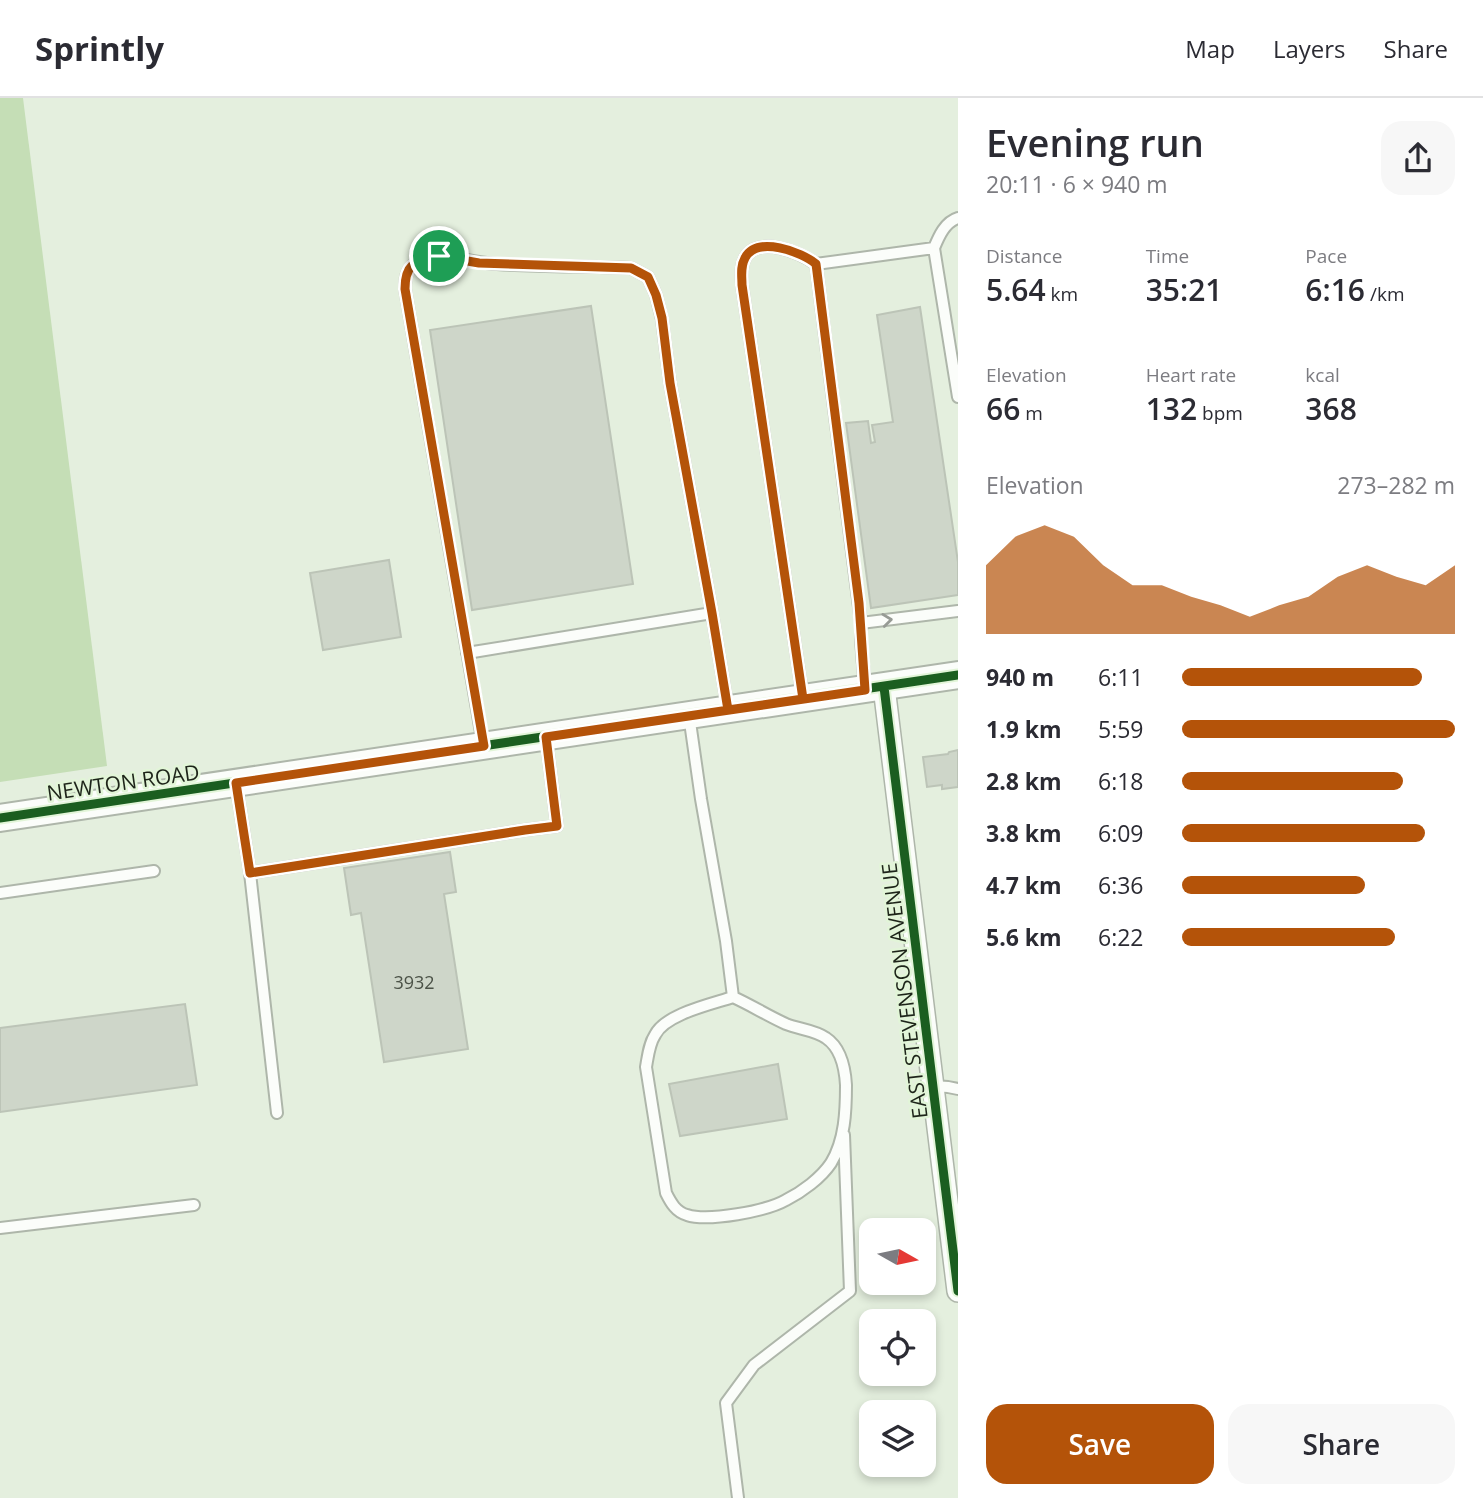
<!DOCTYPE html>
<html lang="en">
<head>
<meta charset="utf-8">
<style>
	:root { --surface:#fff; --page:#f7f7f7; --text:#2b2b33; --muted:#7c7c81; --line:#e1e1e2; --accent:#b45309 }
	body { margin:0; font-family:"Open Sans",sans-serif; background:var(--page); color:var(--text); height:100vh; display:flex; flex-direction:column; font-size:26px; white-space:nowrap }
	* { box-sizing:border-box; margin:0 }
	p { font-size:23px; color:var(--muted) }
	.icon { flex:none; width:38px; height:38px; fill:none; stroke:currentColor; stroke-width:2; stroke-linecap:round; stroke-linejoin:round }
	.map { position:relative; flex:1; overflow:hidden }
	.side { display:flex; flex-direction:column; background:var(--surface); width:525px }
	.side>* { flex:none }
	.needle { width:46px; rotate:99deg }
	.controls { position:absolute; left:859px; top:1120px; display:grid; gap:14px }
	.controls a { display:grid; place-items:center; width:77px; height:77px; border-radius:14px; background:var(--surface); box-shadow:0 4px 10px #0003; font-size:35px }
	.pin { position:absolute; display:grid; place-items:center; width:60px; height:60px; color:#fff; margin:-30px; border:4px solid #fff; border-radius:50%; box-shadow:0 2px 7px #0007 }
	.round { display:grid; place-items:center; flex:none; width:74px; height:74px; border-radius:21px; background:var(--page) }
	.head { display:flex; align-items:center; justify-content:space-between; height:119px; padding:0 28px }
	h1 { font-size:38px; font-weight:600; line-height:52px }
	.stats { display:grid; grid-template-columns:repeat(3,1fr); gap:10px; height:119px; padding:7px 28px }
	.stats div { display:grid; align-content:center }
	.stats b { font-size:30px; font-weight:600 }
	.stats small { font-size:19px; font-weight:400 }
	.stats p { font-size:19px }
	.chart { height:196px; padding:14px 28px }
	.chart p { display:flex; justify-content:space-between }
	.chart svg { width:100%; height:126px; margin-top:7px; fill:var(--accent); opacity:.7 }
	.button { display:flex; gap:14px; margin-top:auto; padding:14px 28px }
	.button a { flex:1; height:80px; border-radius:21px; background:var(--accent); color:#fff; font-size:28px; font-weight:600; line-height:80px; text-align:center }
	.button a+a { background:var(--page); color:var(--text) }
	ul { padding:0 28px; list-style:none; font-size:23px }
	li { display:grid; grid-template-columns:112px 84px 1fr; align-items:center; height:52px }
	li i { height:18px; border-radius:9px; background:var(--accent) }
	header { display:flex; align-items:center; gap:42px; box-sizing:border-box; height:98px; padding:0 35px; background:var(--surface); border-bottom:2px solid var(--line) }
	header strong { font-size:33px }
	nav { display:flex; gap:38px; margin-inline-start:auto; font-size:24px }
	main { display:flex; flex:1; min-height:0 }
	.map>svg:first-child { display:block }
	.green { fill:#c5deb6 }
	.building { fill:#ced6c9; stroke:#bcc4b7; stroke-width:2 }
	.lines { fill:none; stroke-linecap:round; stroke-linejoin:round }
	.service-casing { stroke:#aeb6aa; stroke-width:14 }
	.minor-casing { stroke:#aeb6aa; stroke-width:24 }
	.tertiary-casing { stroke:#aeb6aa; stroke-width:30 }
	.service { stroke:#fbfdfa; stroke-width:10 }
	.minor { stroke:#fbfdfa; stroke-width:21 }
	.tertiary { stroke:#fbfdfa; stroke-width:26 }
	.cycleway-casing { stroke:#e2f5d8; stroke-width:13 }
	.cycleway { stroke:#1b5e20; stroke-width:9 }
	.oneway { stroke:#979b95 }
	.route-casing { stroke:#fff; stroke-width:14 }
	.route { stroke:#b45309; stroke-width:9 }
	.labels { text-anchor:middle; dominant-baseline:central; stroke-width:5; stroke-linejoin:round; paint-order:stroke }
	.number-label { font-size:18px; fill:#4b5247 }
	.street-label { font-size:21px; fill:#1d2419; stroke:#e2f5d8 }
</style>
</head>
<body>
<header>
<strong>Sprintly</strong>
<nav><a>Map</a><a>Layers</a><a>Share</a></nav>
</header>
<main>
<div class="map">
<svg width="958" height="1400" viewBox="0 0 958 1400">
	<rect width="100%" height="100%" fill="#e4efde"/>
	<path class="green" d="M0,0H23L107,668L0,684Z"/>
	<path class="building" d="M591,208L633,486L472,512L430,232Z
		M920,209L958,464V497L871,510L846,325L868,323L871,345L875,344L872,327L893,324L877,217Z
		M389,462L401,539L323,552L310,475Z
		M958,652V689L942,691V687L927,689L923,659L948,656L949,654Z
		M450,754L456,794L444,796L468,951L384,964L361,815L351,817L344,770Z
		M185,906L197,987L0,1014V930Z
		M778,966L787,1021L680,1038L669,986Z"/>
	<g class="lines">
		<defs>
			<path id="service" d="M958,120C945,124 939,138 934,150L958,299
				M816,166L934,150
				M467,555L712,515
				M865,592L861,541V525L958,513
				M803,601L742,187C742,178 740,169 745,160C757,137 801,154 816,166L861,525
				M689,617L701,701L726,843L733,899C751,907 768,918 786,926C798,931 815,932 826,940C841,950 845,970 846,987C846,1013 845,1042 831,1065C821,1080 802,1094 786,1102C767,1113 708,1124 687,1117C676,1114 671,1105 666,1095L646,969C648,958 649,946 655,937C665,916 712,906 733,899
				M483,646L405,191C405,176 408,167 422,162C446,154 472,165 497,166C542,169 587,168 631,170L648,179L656,197L662,221L670,285L712,515L728,612
				M236,685L250,775L525,732L557,728L546,639
				M250,775L277,1015
				M0,795L154,773
				M933,988L948,989L958,991
				M0,1130L194,1107
				M738,1400L726,1305L754,1267L850,1193L844,1037"/>
			<path id="minor" d="M884,589L958,1193"/>
			<path id="tertiary" d="M0,720L958,577"/>
		</defs>
		<use href="#service" class="service-casing"/>
		<use href="#minor" class="minor-casing"/>
		<use href="#tertiary" class="tertiary-casing"/>
		<use href="#service" class="service"/>
		<use href="#minor" class="minor"/>
		<use href="#tertiary" class="tertiary"/>
		<defs>
			<path id="cycleway" d="M884,589L958,1193
				M0,720L958,577"/>
		</defs>
		<use href="#cycleway" class="cycleway-casing"/>
		<use href="#cycleway" class="cycleway"/>
	</g>
	<defs><path id="oneway-chevron" d="M-2-3.5L2.5 0L-2 3.5" fill="none" stroke-width="1.6" stroke-linecap="round" stroke-linejoin="round" transform="scale(1.75)"/></defs>
	<use class="oneway" href="#oneway-chevron" transform="translate(887 522) rotate(-7)"/>
	<g class="lines">
		<defs>
			<path id="route" d="M439,158C416,164 405,164 405,191L484,648L236,685L250,775L525,732L557,728L546,639L865,592L859,505L816,166C802,154 757,137 745,160C740,169 742,178 742,187L803,601L728,612L712,515L670,285L662,220L656,197L648,179L631,170L479,165L439,158"/>
		</defs>
		<use href="#route" class="route-casing"/>
		<use href="#route" class="route"/>
	</g>
	<g class="labels">
		<g class="number-label">
			<text x="414" y="884">3932</text>
		</g>
		<g class="street-label">
			<text transform="translate(123 684) rotate(-8)">NEWTON ROAD</text>
			<text transform="translate(904 893) rotate(-97)">EAST STEVENSON AVENUE</text>
		</g>
	</g>
</svg>
<div class="controls">
<a><svg class="needle" viewBox="-14 -14 28 28"><path d="M0-13l5 13h-10z" fill="#e53935"/><path d="M0 13l5-13h-10z" fill="#7c7c81"/></svg></a>
<a><svg class="icon" aria-label="locate" viewBox="0 0 24 24"><circle cx="12" cy="12" r="6"/><path d="M12 2v4M12 18v4M2 12h4M18 12h4"/></svg></a>
<a><svg class="icon" aria-label="layers" viewBox="0 0 24 24"><path d="M12 4l9 5-9 5-9-5zM3 14l9 5 9-5"/></svg></a>
</div>
<div class="pin" style="left:439px;top:158px;background:#1e9e55"><svg class="icon" aria-label="arrive" viewBox="0 0 24 24"><path d="M6 21V4h12l-3 4 3 4H6"/></svg></div>
</div>
<section class="side">
<div class="head"><div><h1>Evening run</h1><p>20:11 · 6 × 940 m</p></div><a class="round"><svg class="icon" aria-label="share" viewBox="0 0 24 24"><path d="M12 15V3M7 8l5-5 5 5M5 13v7h14v-7"/></svg></a></div>
<div class="stats">
<div><p>Distance</p><b>5.64<small> km</small></b></div>
<div><p>Time</p><b>35:21</b></div>
<div><p>Pace</p><b>6:16<small> /km</small></b></div>
</div>
<div class="stats">
<div><p>Elevation</p><b>66<small> m</small></b></div>
<div><p>Heart rate</p><b>132<small> bpm</small></b></div>
<div><p>kcal</p><b>368</b></div>
</div>
<div class="chart"><p><span>Elevation</span>273–282 m</p>
<svg viewBox="0 0 160 44" preserveAspectRatio="none"><path d="M0 44V20L10 10L20 6L30 10L40 20L50 27L60 27L70 31L80 34L90 38L100 34L110 31L120 24L130 20L140 24L150 27L160 20V44z"/></svg>
</div>
<ul>
<li><b>940 m</b>6:11<i style="width:88%"></i></li>
<li><b>1.9 km</b>5:59<i style="width:100%"></i></li>
<li><b>2.8 km</b>6:18<i style="width:81%"></i></li>
<li><b>3.8 km</b>6:09<i style="width:89%"></i></li>
<li><b>4.7 km</b>6:36<i style="width:67%"></i></li>
<li><b>5.6 km</b>6:22<i style="width:78%"></i></li>
</ul>
<div class="button"><a>Save</a><a>Share</a></div>
</section>
</main>
</body>
</html>
